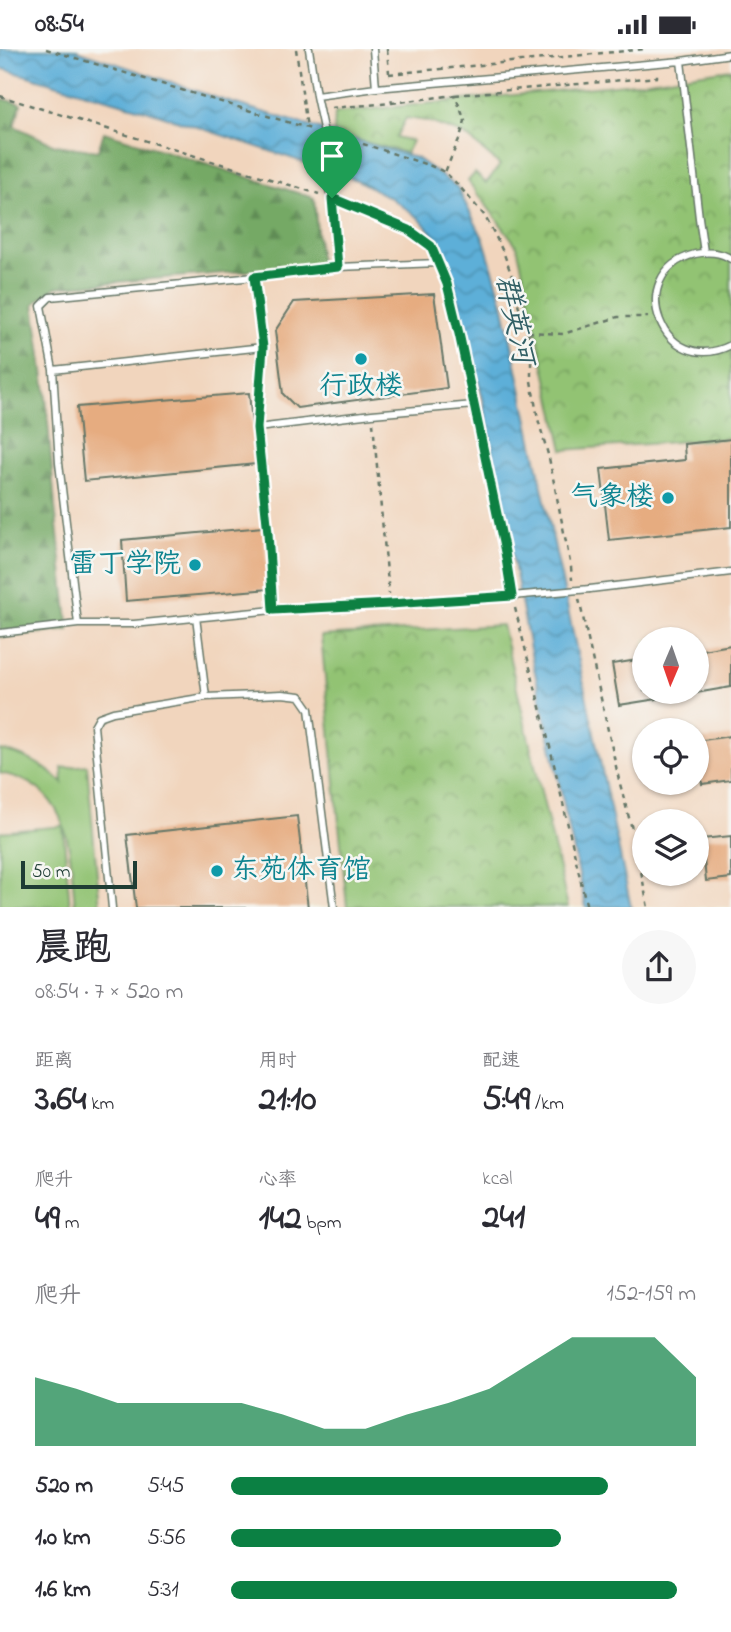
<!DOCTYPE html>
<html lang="zh">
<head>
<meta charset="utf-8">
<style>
	:root { --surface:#fff; --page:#f7f7f7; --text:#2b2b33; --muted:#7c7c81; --accent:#0b8043 }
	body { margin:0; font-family:"Indie Flower","LXGW WenKai TC",sans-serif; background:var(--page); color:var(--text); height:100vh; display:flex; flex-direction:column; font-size:26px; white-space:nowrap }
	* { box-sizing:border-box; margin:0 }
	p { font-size:23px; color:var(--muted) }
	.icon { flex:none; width:38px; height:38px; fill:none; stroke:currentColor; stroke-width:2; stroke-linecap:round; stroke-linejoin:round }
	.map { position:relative; height:858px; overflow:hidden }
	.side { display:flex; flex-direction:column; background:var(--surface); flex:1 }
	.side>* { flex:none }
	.needle { width:46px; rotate:182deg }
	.fabs { position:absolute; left:632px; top:578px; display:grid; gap:14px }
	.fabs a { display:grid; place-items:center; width:77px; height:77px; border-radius:50%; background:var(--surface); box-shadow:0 2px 5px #0004; font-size:35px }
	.scale { position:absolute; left:21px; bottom:18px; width:116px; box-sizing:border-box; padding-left:7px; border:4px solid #1f3d34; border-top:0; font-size:19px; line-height:24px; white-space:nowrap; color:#1f3d34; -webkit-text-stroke:5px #f6f6f2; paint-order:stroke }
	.pin { position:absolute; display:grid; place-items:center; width:60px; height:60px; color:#fff; margin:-72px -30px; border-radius:50% 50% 50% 0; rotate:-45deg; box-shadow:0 0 7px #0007 }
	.pin .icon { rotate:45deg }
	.round { display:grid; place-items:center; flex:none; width:74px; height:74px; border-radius:37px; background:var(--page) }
	.overview { display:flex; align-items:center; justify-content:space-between; height:119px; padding:0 35px }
	h1 { font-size:38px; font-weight:800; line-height:52px }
	.metrics { display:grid; grid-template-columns:repeat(3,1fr); gap:10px; height:119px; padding:7px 35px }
	.metrics div { display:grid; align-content:center }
	.metrics b { font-size:35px; font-weight:800 }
	.metrics small { font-size:19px; font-weight:400 }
	.metrics p { font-size:19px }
	.chart { height:196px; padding:14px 35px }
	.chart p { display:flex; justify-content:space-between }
	.chart svg { width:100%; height:126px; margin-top:7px; fill:var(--accent); opacity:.7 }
	ul { padding:0 35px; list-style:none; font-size:23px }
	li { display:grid; grid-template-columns:112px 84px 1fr; align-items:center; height:52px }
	li i { height:18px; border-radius:9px; background:var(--accent) }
	.status { display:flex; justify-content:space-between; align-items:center; height:49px; padding:0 35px; background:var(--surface); direction:ltr }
	.status svg { height:19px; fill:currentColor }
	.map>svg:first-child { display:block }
	.built { fill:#f1d5bd; fill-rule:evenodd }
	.forest { fill:url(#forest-firs); stroke:#4a734c; stroke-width:2 }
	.park { fill:url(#park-crowns); stroke:#588054; stroke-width:2 }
	.pitch { fill:#92c373; stroke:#588054; stroke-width:2 }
	.water { fill:url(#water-waves); stroke:#3e7686; stroke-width:2 }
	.building { fill:#e6ac80 }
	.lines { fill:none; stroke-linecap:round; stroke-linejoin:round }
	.service-casing { stroke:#667767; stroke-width:9 }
	.path { stroke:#667767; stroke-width:2.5; stroke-dasharray:5 5; stroke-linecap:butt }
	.service { stroke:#fff; stroke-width:6 }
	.service-bridge-casing { stroke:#667767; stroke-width:9; stroke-linecap:butt }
	.service-bridge { stroke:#fff; stroke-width:6 }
	.route-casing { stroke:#fff; stroke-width:14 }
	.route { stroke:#0b8043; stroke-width:9 }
	.culture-dot { fill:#0f9aa8; stroke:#f6f6f2; stroke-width:2.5 }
	.labels { text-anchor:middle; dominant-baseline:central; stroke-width:5; stroke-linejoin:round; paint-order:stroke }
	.culture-label { font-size:28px; fill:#0d838f; stroke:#f6f6f2; text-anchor:end }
	.water-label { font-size:30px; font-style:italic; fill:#325f65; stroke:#f6f6f2 }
</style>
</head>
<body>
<div class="status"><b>08:54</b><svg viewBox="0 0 49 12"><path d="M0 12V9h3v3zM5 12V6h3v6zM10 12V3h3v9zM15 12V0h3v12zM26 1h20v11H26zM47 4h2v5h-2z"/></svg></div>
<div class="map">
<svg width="731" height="859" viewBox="0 0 731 859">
	<defs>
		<pattern id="forest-firs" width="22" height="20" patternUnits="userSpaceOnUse" patternTransform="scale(1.75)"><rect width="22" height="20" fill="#75a965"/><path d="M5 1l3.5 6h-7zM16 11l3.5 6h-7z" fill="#5f8b54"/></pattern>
		<pattern id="park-crowns" width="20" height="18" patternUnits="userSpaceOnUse" patternTransform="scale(1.75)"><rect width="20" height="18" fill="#92c373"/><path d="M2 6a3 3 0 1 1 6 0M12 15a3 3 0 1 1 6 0" fill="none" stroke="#77a05f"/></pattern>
		<pattern id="water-waves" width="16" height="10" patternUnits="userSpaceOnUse" patternTransform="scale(1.75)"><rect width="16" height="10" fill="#5dafd8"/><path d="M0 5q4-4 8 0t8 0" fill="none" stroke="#4c90b0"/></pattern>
	</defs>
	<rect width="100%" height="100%" fill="#f6f6f2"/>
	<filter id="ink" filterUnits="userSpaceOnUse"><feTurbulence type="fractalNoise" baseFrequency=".0143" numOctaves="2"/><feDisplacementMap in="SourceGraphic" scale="14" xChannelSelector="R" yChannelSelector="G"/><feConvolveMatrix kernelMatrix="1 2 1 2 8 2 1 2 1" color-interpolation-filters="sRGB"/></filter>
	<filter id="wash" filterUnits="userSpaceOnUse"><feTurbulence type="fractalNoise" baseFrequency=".00686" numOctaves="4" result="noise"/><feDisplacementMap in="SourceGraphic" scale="28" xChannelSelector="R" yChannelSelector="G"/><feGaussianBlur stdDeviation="1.57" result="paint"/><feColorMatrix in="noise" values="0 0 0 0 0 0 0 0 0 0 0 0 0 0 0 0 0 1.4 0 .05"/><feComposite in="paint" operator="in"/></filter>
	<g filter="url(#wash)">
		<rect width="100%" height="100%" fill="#eae4c5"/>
		<path class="built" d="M0,0H731V858H0ZM644,590H696V642H644ZM644,681H696V733H644ZM644,772H696V824H644Z"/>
		<path class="forest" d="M0,49L21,55L14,77L55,96L98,102L104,83L314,149L320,216L56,238L34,255L45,336L55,458L69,581L0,588Z"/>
		<path class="park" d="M731,20V389L563,401L517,197L468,132L475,124L486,134L500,116L465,86L427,72L406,69L396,88L412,92L406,104L334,85L335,64L635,34Z
			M502,576L568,858H347L321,587Z"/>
		<path class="pitch" d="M0,701C25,705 45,717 63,734L62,719L87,716L100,858H75C70,801 72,737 0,724Z
			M63,777L70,858H0V783Z"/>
		<path class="water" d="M0,0H74L223,51L416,109L457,138L484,191L503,254L631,858H586L530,600L483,350L452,227L441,195L419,169L391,149L357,131L149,62L0,19Z"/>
		<g id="blocks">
			<path class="building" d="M434,245L447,339L297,359L283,345L275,282L294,253Z
				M249,344L256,415L84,432L77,358Z
				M731,390V478L609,491L601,420L685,411L684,395Z
				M263,478L269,540L126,552L122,491Z
				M731,596V638L696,644V602Z
				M644,610V642H695V644L619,656L612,615Z
				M731,687V731L702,735L696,692Z
				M297,767L308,859H136L127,786Z
				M731,787V829L706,832L702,790Z"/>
		</g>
	</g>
	<g filter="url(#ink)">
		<use href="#blocks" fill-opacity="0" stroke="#667767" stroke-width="2"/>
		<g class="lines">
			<defs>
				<path id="service" d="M309,0L316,47
					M373,0L376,39
					M681,12L699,169L704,203
					M731,210C721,203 707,202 695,205C622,224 662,331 731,296
					M338,218L332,149L329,141L324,84L316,47L376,39L681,12L731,5
					M254,228L263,298L257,379L268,484L273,561
					M53,321L263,298
					M257,379L372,365L474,356
					M590,540L731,523
					M0,584L78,575H134L273,561L512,547C502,488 489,430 477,372C466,319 459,264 438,214L338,218L254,228L50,248L41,257L53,321L59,414L78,575
					M206,648L282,645L300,647L309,660L334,859
					M112,859L94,677L99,668L113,663L206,648L196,568"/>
			</defs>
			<use href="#service" class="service-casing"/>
			<path class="path" d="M46,0L314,81
				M296,0L307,79
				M387,0L389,24
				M389,25L645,0
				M455,46L657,28V25
				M0,47L319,145
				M392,54L455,46L465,72L460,88L445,123
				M331,59L392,54L391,48
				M334,87L370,97L431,117L445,123L459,137L484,166L494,184L504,205L514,233L521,269L528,283L531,310V332L538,370L549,409L571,518L572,531
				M342,153C365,163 425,182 435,205
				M528,283L563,285L618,268H648
				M373,374L389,545
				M579,550L619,731L636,795L648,859
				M515,559L550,698L587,859"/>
			<use href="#service" class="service"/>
			<defs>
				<path id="service-bridge" d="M512,547L590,540"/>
			</defs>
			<use href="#service-bridge" class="service-bridge-casing"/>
			<use href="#service-bridge" class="service-bridge"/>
		</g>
	</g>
	<g class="lines" filter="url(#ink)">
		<defs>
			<path id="route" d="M332,149L409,181L431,197L447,235L460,289L505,503L512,547L390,555L273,561L268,484L257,379L263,298L254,228L338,218Z"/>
		</defs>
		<use href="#route" class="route-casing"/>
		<use href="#route" class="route"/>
	</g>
	<g class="culture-dot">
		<circle cx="361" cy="310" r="7"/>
		<circle cx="668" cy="449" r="7"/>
		<circle cx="195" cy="516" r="7"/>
		<circle cx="217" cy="822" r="7"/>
	</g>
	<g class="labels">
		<g class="culture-label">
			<text x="361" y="338" text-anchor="middle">行政楼</text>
			<text x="654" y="449">气象楼</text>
			<text x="181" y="516">雷丁学院</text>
			<text x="231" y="822" text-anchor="start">东苑体育馆</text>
		</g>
		<g class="water-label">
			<text transform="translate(513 271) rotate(78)">群英河</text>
		</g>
	</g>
</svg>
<div class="fabs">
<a><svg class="needle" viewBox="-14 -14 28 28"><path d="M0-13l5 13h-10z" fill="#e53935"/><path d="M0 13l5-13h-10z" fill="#7c7c81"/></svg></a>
<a><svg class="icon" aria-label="locate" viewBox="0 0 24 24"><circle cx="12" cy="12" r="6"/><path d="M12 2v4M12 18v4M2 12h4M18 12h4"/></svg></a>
<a><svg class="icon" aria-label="layers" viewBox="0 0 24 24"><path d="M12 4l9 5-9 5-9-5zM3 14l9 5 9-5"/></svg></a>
</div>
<div class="scale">50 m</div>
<div class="pin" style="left:332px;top:149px;background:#1e9e55"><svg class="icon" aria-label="arrive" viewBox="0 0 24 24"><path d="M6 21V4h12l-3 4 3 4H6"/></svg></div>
</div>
<section class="side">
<div class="overview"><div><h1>晨跑</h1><p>08:54 · 7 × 520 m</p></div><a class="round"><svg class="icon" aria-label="share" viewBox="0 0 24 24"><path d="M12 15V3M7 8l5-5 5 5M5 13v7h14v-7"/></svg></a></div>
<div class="metrics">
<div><p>距离</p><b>3.64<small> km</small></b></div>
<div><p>用时</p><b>21:10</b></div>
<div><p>配速</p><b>5:49<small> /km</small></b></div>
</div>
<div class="metrics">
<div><p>爬升</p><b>49<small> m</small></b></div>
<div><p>心率</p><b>142<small> bpm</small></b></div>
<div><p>kcal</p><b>241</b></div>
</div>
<div class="chart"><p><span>爬升</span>152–159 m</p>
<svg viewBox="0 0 160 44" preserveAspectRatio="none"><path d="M0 44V20L10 24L20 29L30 29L40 29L50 29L60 33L70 38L80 38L90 33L100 29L110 24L120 15L130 6L140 6L150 6L160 20V44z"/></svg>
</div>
<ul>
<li><b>520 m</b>5:45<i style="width:81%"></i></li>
<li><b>1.0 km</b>5:56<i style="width:71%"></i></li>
<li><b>1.6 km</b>5:31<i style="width:96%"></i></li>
</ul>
</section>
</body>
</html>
